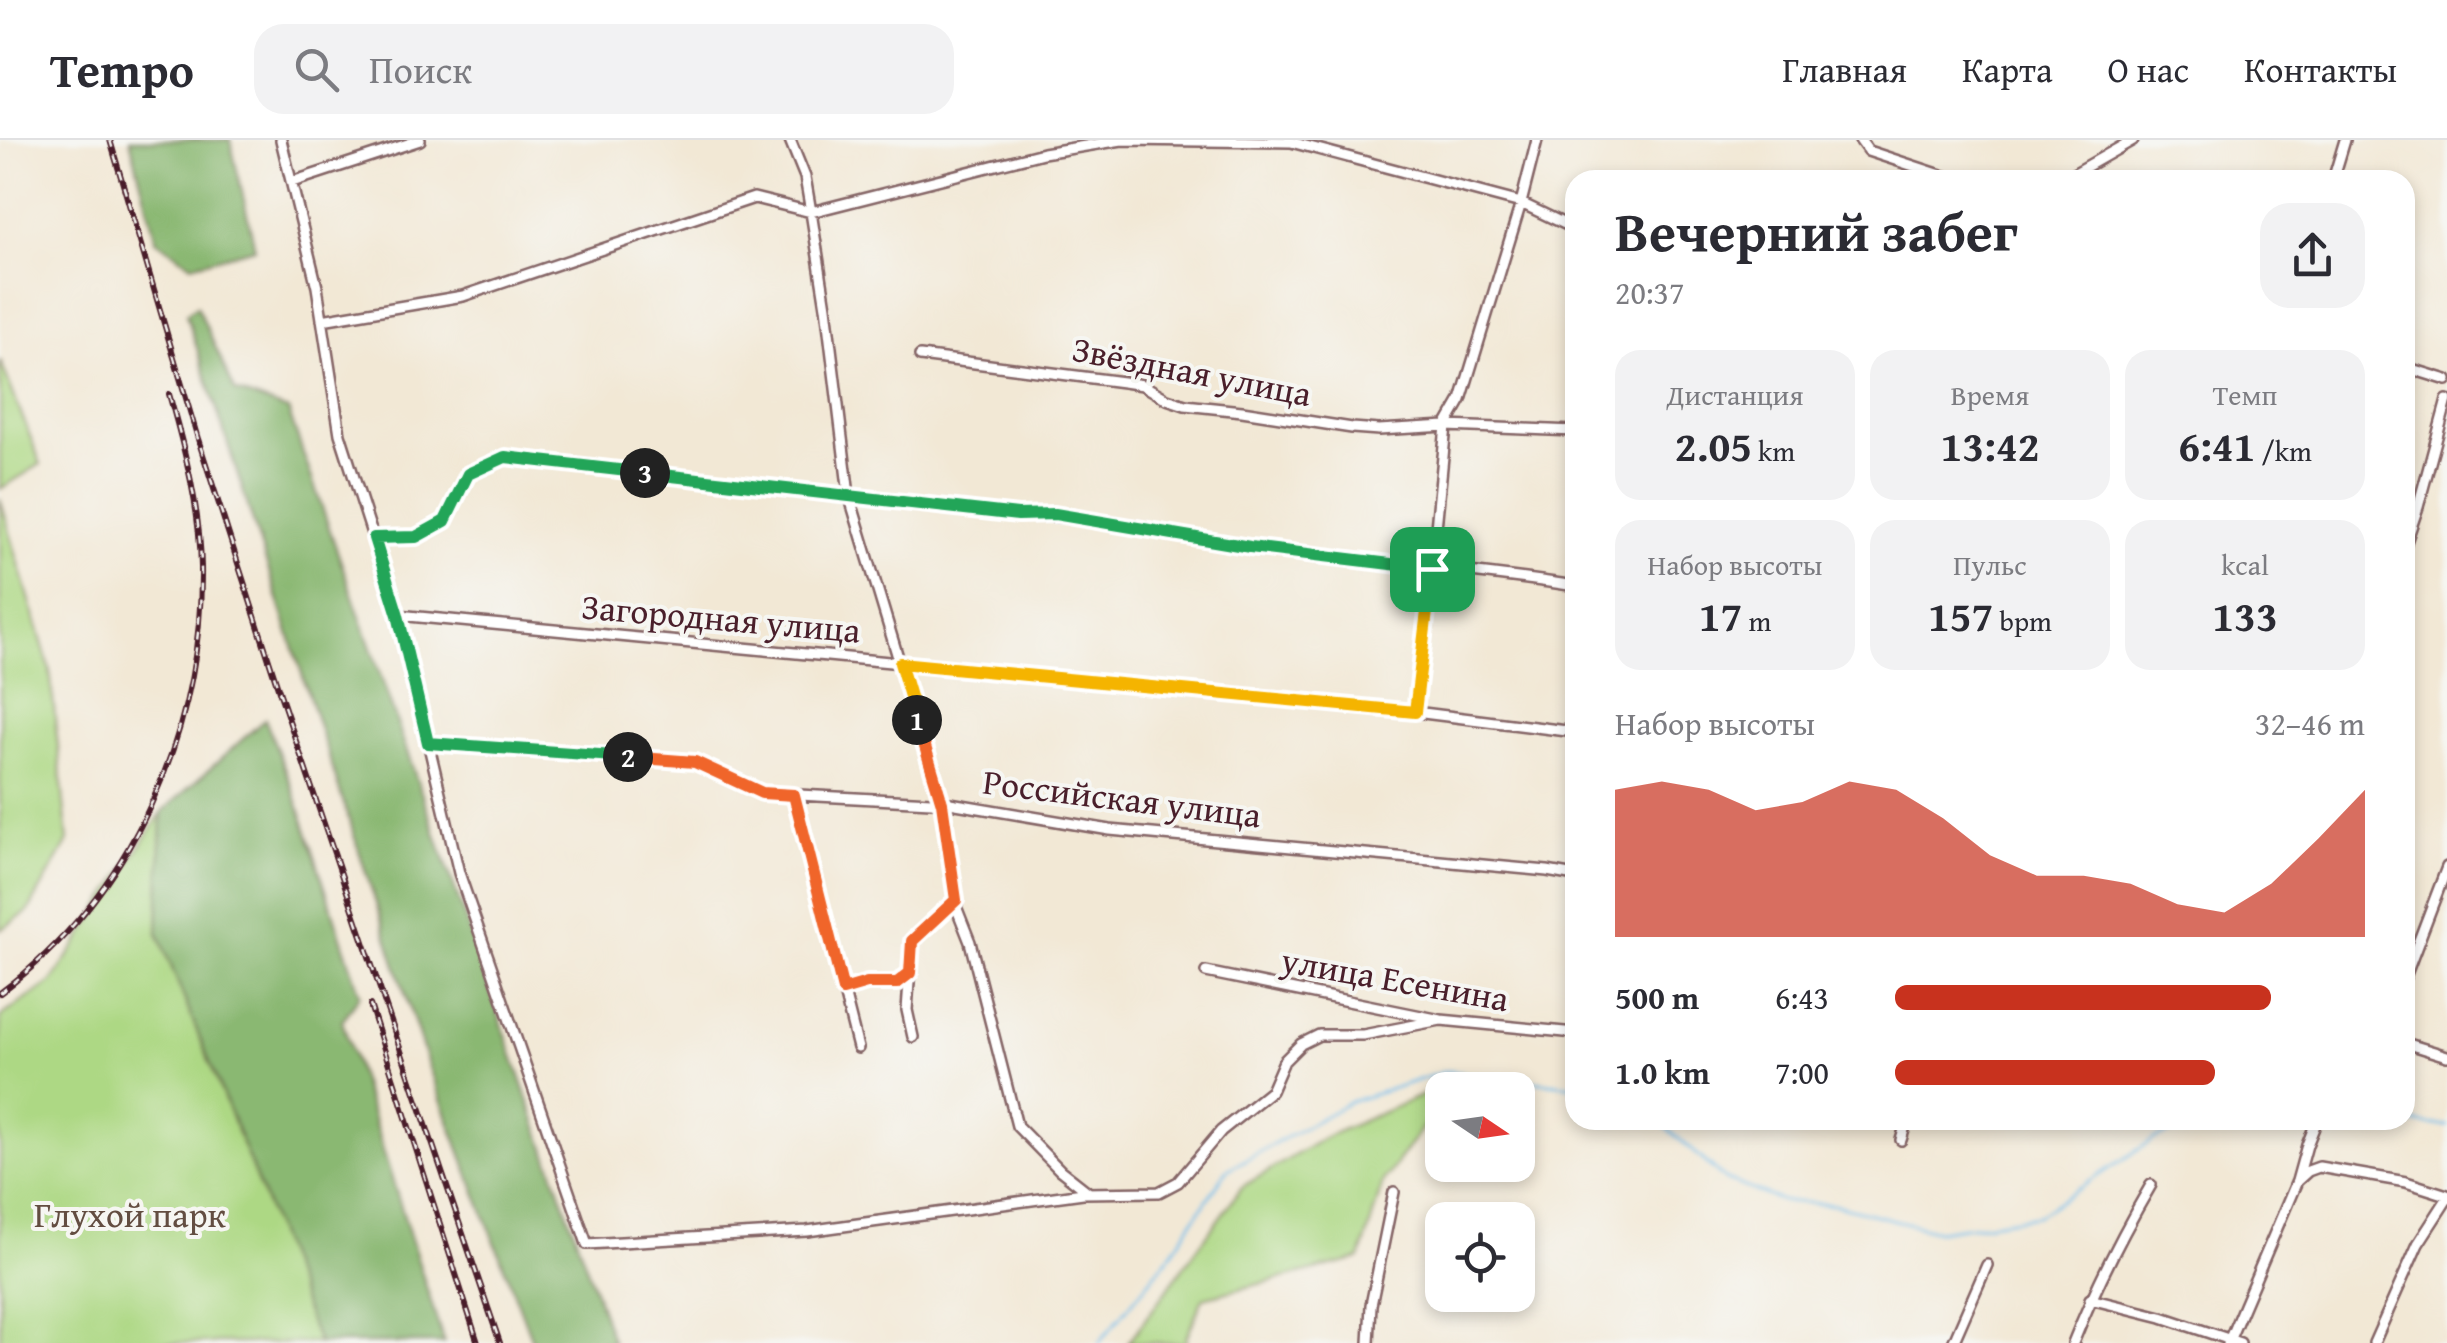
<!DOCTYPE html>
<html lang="ru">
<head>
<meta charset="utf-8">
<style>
	:root { --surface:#fff; --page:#f2f2f3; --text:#2b2b33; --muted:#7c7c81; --line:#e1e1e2; --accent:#c8321e }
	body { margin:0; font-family:"Gentium Book Plus",serif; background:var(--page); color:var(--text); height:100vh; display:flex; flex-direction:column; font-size:38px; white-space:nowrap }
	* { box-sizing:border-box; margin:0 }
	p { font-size:32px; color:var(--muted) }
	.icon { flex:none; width:55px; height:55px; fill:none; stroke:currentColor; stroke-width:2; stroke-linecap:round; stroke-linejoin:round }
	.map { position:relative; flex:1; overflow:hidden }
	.details { position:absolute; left:1565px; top:30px; width:850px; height:960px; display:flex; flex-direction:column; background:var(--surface); border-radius:30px; box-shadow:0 5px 15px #0003 }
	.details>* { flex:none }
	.needle { width:65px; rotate:103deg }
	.buttons { position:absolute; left:1425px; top:932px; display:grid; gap:20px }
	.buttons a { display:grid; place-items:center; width:110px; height:110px; border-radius:20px; background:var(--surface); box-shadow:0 5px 15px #0003; font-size:50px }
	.pin { position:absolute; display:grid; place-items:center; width:85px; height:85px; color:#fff; margin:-42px; border-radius:20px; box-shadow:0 5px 15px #0006 }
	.km { position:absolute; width:50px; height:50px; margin:-25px; border-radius:50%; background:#222; color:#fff; font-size:28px; line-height:50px; text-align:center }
	.round { display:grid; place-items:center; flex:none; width:105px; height:105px; border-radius:30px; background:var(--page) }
	.head { display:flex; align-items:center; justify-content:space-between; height:170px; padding:0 50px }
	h1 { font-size:55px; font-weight:800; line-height:75px }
	.stats { display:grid; grid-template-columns:repeat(3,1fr); gap:15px; height:170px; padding:10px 50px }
	.stats div { display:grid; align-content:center; border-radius:25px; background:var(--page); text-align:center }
	.stats b { font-size:42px; font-weight:800 }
	.stats small { font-size:28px; font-weight:400 }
	.stats p { font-size:28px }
	.chart { height:280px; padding:20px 50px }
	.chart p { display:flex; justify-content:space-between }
	.chart svg { width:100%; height:180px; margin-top:10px; fill:var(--accent); opacity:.7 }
	ul { padding:0 50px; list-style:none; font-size:32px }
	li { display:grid; grid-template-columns:160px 120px 1fr; align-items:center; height:75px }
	li i { height:25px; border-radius:12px; background:var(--accent) }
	header { display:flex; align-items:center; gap:60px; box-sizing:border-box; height:140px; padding:0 50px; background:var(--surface); border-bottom:2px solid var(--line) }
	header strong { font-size:48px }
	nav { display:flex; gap:55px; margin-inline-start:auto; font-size:35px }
	.search { width:700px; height:90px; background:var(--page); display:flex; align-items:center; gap:25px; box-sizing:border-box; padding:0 35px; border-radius:30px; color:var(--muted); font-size:38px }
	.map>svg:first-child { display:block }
	.green { fill:#add884; stroke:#7c7c58; stroke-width:2.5 }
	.forest { fill:#8ab872; stroke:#6a6c4e; stroke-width:2.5 }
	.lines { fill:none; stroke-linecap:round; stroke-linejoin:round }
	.stream { stroke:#72beeb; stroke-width:2.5 }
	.street-casing { stroke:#856566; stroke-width:14 }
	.street { stroke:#fff; stroke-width:9 }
	.rail-casing { stroke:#4a1f2b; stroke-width:6 }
	.rail { stroke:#f6f6f2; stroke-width:2.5; stroke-dasharray:8; stroke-linecap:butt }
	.split-1-casing { stroke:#fff; stroke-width:20 }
	.split-2-casing { stroke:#fff; stroke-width:20 }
	.split-3-casing { stroke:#fff; stroke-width:20 }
	.split-4-casing { stroke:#fff; stroke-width:20 }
	.split-1 { stroke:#f5b400; stroke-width:12 }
	.split-2 { stroke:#f0652b; stroke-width:12 }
	.split-3 { stroke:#22a559; stroke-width:12 }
	.split-4 { stroke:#22a559; stroke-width:12 }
	.labels { text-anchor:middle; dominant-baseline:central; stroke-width:8; stroke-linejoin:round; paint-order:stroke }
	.street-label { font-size:35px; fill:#4a1f2b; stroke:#f6f6f2 }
	.park-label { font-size:35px; fill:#634d41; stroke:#f6f6f2 }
</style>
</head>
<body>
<header>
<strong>Tempo</strong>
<div class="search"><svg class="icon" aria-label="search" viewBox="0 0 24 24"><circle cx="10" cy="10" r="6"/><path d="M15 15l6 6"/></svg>Поиск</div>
<nav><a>Главная</a><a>Карта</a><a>О нас</a><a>Контакты</a></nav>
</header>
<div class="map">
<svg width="2447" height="1203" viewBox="0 0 2447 1203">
	<rect width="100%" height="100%" fill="#f6f6f2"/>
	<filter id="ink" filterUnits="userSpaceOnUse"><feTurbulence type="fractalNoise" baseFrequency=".01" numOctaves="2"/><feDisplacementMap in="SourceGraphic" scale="20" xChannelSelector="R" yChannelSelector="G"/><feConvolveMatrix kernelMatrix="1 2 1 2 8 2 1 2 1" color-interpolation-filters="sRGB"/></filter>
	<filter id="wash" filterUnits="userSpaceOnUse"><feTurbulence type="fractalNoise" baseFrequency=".0048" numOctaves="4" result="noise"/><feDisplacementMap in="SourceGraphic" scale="40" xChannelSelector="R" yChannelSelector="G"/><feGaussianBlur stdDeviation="2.25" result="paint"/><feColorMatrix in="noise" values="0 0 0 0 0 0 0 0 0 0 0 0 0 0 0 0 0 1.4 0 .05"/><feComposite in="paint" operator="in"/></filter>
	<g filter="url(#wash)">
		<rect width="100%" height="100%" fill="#f2e8d5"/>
		<path class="green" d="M0,220L41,324L0,349Z
			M0,358L50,530L68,701L28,772L0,790Z
			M162,672L158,793L260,1048L318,1203H0V877L52,842Z
			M1428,953L1435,959L1434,972L1383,1042L1360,1119L1203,1158L1186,1198L1188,1203H1128L1242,1047L1327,996Z"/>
		<path class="forest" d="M130,0H230L255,108L192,125L156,100Z
			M197,166L235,251L288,270C399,580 502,893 613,1203H533L429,928L186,174Z
			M265,579L295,655L360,855L342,881L444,1203H318L260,1048L158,793L162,672Z"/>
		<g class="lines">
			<path class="stream" d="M1653,980L1661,983L1726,1040L1782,1061L1836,1065L1938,1091L2037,1076L2153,1000L2203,980
				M2383,980L2447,986
				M1099,1203L1168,1118L1227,1030L1350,962L1447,931L1575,946"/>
		</g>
	</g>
	<g filter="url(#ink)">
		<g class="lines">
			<defs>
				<path id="street" d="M281,0L317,147L340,294L398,475L459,733L587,1104L807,1091L1083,1053L1159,1052L1178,1042L1221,991L1271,951L1284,921L1301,904L1319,895H1363L1441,880
					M790,0L805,37L811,72L826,167L849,355L942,663L957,769L970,802L1017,986L1060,1030L1088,1052
					M1860,0L1868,11L1956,40
					M2063,40L2133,0
					M2333,40L2345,0
					M292,42L420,0
					M322,180L463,156L754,58L811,72L1043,13L1122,0L1291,2L1521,63L1575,89
					M920,216L1123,242L1143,245L1167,259L1185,265L1242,271L1352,288L1379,290L1446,286L1575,291
					M2405,227L2447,240
					M373,398L415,397L445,381L468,335L505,317L1018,375C1098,374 1175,397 1254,408C1361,422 1469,429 1575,446
					M2405,405L2418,367L2447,260
					M398,475L1415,572L1575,592
					M1415,572L1432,429L1446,286L1461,260L1521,63L1537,0
					M428,603L695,622L761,653L950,663L1110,690L1547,731L1575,736
					M794,655L858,908
					M1206,832L1441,880L1575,893
					M2405,837L2447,727
					M843,850L867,843H897L910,833
					M913,897L907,870L912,801L956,759
					M2405,903L2447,916
					M1901,1000L1907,980
					M2297,1041L2308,1031L2319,1027L2406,1042L2447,1055
					M2090,1159L2162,1177L2240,1203
					M1369,1203L1371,1165L1394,1052
					M1953,1203L1987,1125
					M2073,1203C2095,1148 2121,1096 2151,1045
					M2228,1203L2297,1041L2307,1005L2317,980
					M2374,1203L2418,1104L2447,1059"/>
			</defs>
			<use href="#street" class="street-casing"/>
			<use href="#street" class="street"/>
			<defs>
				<path id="rail" d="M110,0L198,299L280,554L500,1203
					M0,853C133,754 203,590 201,427C200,368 185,311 169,254
					M370,865L478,1203"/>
			</defs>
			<use href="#rail" class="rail-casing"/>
			<use href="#rail" class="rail"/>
		</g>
	</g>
	<g class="lines" filter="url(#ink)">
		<defs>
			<path id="split-1" d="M917,580L900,523L1415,572L1432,429"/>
			<path id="split-2" d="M628,617L695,622L762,653L794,655L843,850L867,843H897L910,833L912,801L956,760L942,663L917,580"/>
			<path id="split-3" d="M628,617L428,603L398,475L374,398L416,397L445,381L468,334L505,317L645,333"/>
			<path id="split-4" d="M645,333L1018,375L1055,374L1250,407L1432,429"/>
		</defs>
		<use href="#split-1" class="split-1-casing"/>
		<use href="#split-2" class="split-2-casing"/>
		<use href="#split-3" class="split-3-casing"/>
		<use href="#split-4" class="split-4-casing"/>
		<use href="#split-1" class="split-1"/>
		<use href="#split-2" class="split-2"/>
		<use href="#split-3" class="split-3"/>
		<use href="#split-4" class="split-4"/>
	</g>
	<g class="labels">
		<g class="street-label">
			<text transform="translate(1192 231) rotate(11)">Звёздная улица</text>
			<text transform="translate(721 478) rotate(5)">Загородная улица</text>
			<text transform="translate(1122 658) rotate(7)">Российская улица</text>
			<text transform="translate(1395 839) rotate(10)">улица Есенина</text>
		</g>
		<g class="park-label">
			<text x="130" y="1074">Глухой парк</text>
		</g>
	</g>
</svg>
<div class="buttons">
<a><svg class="needle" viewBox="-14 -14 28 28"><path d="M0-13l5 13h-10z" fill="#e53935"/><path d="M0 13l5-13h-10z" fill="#7c7c81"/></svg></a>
<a><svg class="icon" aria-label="locate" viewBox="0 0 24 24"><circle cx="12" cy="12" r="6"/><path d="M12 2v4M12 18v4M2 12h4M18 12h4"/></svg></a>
</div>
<div class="pin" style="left:1432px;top:429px;background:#1e9e55"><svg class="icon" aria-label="arrive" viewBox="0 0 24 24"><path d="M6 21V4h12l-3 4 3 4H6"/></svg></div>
<b class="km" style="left:917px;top:580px">1</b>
<b class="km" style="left:628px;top:617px">2</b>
<b class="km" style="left:645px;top:333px">3</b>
<section class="details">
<div class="head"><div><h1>Вечерний забег</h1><p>20:37</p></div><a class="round"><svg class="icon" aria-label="share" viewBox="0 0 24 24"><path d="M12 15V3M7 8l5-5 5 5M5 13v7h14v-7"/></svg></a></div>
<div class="stats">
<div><p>Дистанция</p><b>2.05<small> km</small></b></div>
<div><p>Время</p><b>13:42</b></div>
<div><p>Темп</p><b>6:41<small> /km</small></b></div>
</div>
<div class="stats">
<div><p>Набор высоты</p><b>17<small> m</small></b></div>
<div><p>Пульс</p><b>157<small> bpm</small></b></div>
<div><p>kcal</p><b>133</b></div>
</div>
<div class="chart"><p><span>Набор высоты</span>32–46 m</p>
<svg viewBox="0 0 160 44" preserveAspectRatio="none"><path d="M0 44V8L10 6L20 8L30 13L40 11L50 6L60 8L70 15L80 24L90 29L100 29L110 31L120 36L130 38L140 31L150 20L160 8V44z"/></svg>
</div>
<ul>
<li><b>500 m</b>6:43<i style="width:80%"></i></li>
<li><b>1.0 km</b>7:00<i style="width:68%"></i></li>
</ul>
</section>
</div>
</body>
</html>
